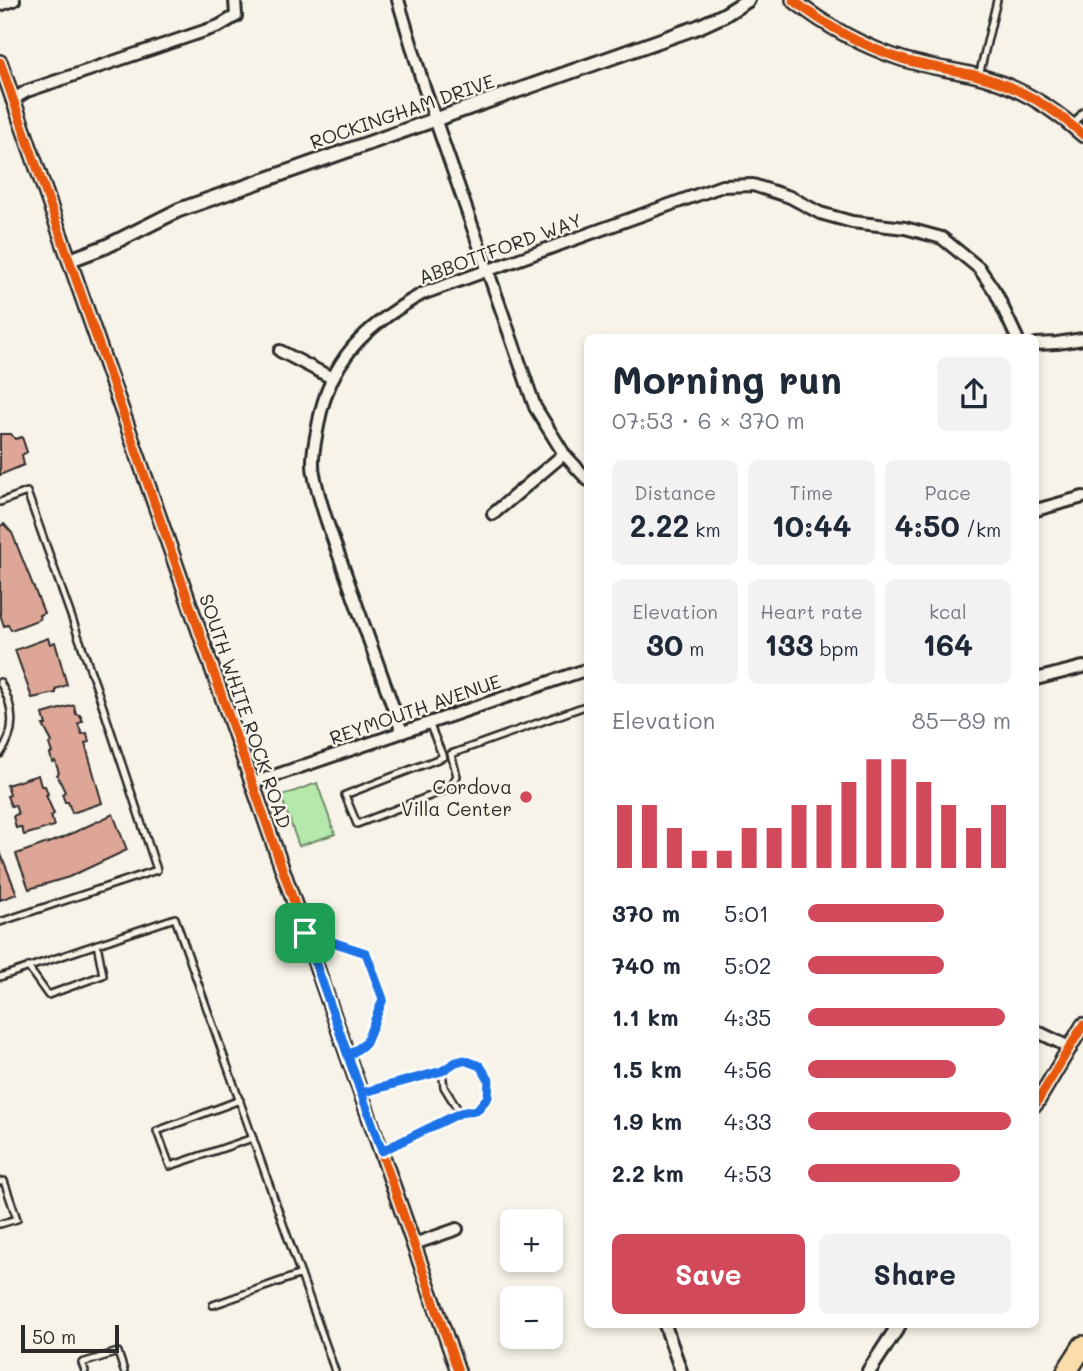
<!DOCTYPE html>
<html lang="en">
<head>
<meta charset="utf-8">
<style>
	:root { --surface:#fff; --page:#f2f2f3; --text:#1f2937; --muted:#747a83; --accent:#d1495b }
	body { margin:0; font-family:Mali,sans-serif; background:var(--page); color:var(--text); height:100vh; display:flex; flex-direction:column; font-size:26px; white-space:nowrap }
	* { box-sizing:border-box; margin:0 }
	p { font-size:23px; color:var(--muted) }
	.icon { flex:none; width:38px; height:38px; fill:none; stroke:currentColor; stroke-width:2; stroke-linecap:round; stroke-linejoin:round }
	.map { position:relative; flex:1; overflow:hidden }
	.sheet { position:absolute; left:584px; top:334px; width:455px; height:994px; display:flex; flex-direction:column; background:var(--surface); border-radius:10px; box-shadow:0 4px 10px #0003 }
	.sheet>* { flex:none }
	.tools { position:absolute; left:500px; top:1209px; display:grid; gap:14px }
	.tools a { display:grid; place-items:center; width:63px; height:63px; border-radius:10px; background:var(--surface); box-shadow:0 4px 10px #0003; font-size:35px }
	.scale { position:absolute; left:21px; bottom:18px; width:98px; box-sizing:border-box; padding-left:7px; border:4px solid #2b2b2b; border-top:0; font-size:19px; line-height:24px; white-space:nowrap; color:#2b2b2b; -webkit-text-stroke:5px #f7f3e8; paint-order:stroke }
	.pin { position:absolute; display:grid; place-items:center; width:60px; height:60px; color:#fff; margin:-30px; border-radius:14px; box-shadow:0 4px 10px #0006 }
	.round { display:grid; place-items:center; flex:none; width:74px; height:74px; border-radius:10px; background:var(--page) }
	.head { display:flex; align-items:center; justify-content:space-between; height:119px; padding:0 28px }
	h1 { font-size:38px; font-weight:800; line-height:52px }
	.figures { display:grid; grid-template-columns:repeat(3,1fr); gap:10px; height:119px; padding:7px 28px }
	.figures div { display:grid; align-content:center; border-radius:10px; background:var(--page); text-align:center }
	.figures b { font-size:30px; font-weight:800 }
	.figures small { font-size:19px; font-weight:400 }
	.figures p { font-size:19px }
	.chart { height:196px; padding:14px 28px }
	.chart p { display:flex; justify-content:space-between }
	.chart svg { width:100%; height:126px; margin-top:7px; stroke:var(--accent); stroke-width:6 }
	.action { display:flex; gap:14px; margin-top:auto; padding:14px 28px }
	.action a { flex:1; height:80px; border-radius:10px; background:var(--accent); color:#fff; font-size:28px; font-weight:800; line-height:80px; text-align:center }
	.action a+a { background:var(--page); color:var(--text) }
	ul { padding:0 28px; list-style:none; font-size:23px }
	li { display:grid; grid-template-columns:112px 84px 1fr; align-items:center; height:52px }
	li i { height:18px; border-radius:9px; background:var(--accent) }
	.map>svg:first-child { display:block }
	.green { fill:#b4e9ab; stroke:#708a6b; stroke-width:2 }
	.building { fill:#dea697; stroke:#2b2b2b; stroke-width:2 }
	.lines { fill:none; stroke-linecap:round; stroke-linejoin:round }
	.service-casing { stroke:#2b2b2b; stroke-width:10 }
	.minor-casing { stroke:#2b2b2b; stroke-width:16 }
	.tertiary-casing { stroke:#2b2b2b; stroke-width:18 }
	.motorway-casing { stroke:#2b2b2b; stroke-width:24 }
	.service { stroke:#f7f3e8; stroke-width:5 }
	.minor { stroke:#f7f3e8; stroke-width:10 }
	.tertiary { stroke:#f7f3e8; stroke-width:12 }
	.motorway { stroke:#faddab; stroke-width:19 }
	.cycleway-casing { stroke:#f7f3e8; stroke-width:13 }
	.cycleway { stroke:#e8590c; stroke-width:9 }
	.route-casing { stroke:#fff; stroke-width:14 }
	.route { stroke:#1a73e8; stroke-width:9 }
	.poi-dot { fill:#d1495b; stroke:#f7f3e8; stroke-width:2.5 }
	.labels { text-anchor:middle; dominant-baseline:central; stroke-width:5; stroke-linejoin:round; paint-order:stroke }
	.street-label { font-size:19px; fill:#2b2b2b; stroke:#f7f3e8 }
	.poi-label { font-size:19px; fill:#2b2b2b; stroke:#f7f3e8; text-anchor:end }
</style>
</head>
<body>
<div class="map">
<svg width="1083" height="1371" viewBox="0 0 1083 1371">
	<rect width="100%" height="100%" fill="#f7f3e8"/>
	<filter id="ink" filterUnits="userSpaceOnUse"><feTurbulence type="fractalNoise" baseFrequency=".0143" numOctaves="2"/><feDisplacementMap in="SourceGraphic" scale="14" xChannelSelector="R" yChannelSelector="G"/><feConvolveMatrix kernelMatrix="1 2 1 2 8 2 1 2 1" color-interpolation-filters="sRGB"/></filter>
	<g filter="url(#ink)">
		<path class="green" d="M317,783L335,834L299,846L281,796Z"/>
		<path class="building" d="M0,434H11L15,439L22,437L27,452L22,455L24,465L0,475Z
			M4,524L12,533L44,613L39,615L40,619L11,630L8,625L4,626L0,614V526Z
			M48,638L50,644L55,642L67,685L56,689V693L32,698L15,650Z
			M74,705L76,714L80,715L83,721L78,724L82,734L87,733L89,742L85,743L102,803L72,813L68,802H65L62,794L65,792L57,775L59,773L55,761L52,762L50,754L52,753L49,744L52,742L43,725H46L43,714Z
			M38,775L41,786H45L48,794L46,795L54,814L51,816L54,826L24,835L21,827L16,828L13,816L18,814L15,805L11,806L7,796L10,795L7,785Z
			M113,814L127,850L69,877L29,889L16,854L62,838Z
			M0,852L17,894L0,900Z"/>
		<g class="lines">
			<defs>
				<path id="service" d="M979,76L997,0
					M1073,126L1083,112
					M0,502L27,492L96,686L157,870L0,922
					M0,682C14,706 17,731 0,754
					M429,723L443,757L345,795L357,824L448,789L457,776L451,754L588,705
					M308,934L366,953L383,999L366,1043L348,1056
					M28,967L48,995L103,975L97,944
					M0,977L175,918L335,1371
					M442,1071L444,1087L460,1113
					M362,1093L442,1071L456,1062L464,1060L480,1066L489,1081L488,1097L476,1110L460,1113L382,1151
					M240,1100L157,1131L170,1166L253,1138
					M0,1182L4,1181L17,1219L0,1224
					M213,1305L301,1274
					M85,1371L82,1363L118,1352L124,1371"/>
				<path id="minor" d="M398,0L424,87L535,407L564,454L588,480
					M0,5L14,0
					M12,100L27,91L219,26L236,16L235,0
					M1036,344L1057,343L1083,339
					M280,351L332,378
					M1036,510L1083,497
					M493,514L564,454
					M1036,679L1083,667
					M402,732C384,682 366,631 348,581C336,546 321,510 314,474C311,459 315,442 318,426C329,360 365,326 422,294L722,186L753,185L790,197L820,213L852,222L905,228L942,238L979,268L996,293L1017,338
					M253,783L588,669
					M1036,1031L1071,1048
					M414,1244L457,1229
					M665,1325L681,1371"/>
				<path id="tertiary" d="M793,0C826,26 862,46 902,59C924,66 947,69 970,74C1013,83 1051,106 1083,135
					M0,62L458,1371
					M70,260L107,246L179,210L698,27L724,15L748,0
					M1036,1104L1083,1025
					M869,1371L899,1325"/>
				<path id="motorway" d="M1067,1371L1083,1346"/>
			</defs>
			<use href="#service" class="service-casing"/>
			<use href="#minor" class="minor-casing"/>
			<use href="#tertiary" class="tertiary-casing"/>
			<use href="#motorway" class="motorway-casing"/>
			<use href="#service" class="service"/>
			<use href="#minor" class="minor"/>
			<use href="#tertiary" class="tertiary"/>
			<use href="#motorway" class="motorway"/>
			<defs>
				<path id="cycleway" d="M793,0C826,26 862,46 902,59C924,66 947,69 970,74C1013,83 1051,106 1083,135
					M0,62L458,1371
					M1036,1104L1083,1025"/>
			</defs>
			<use href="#cycleway" class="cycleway-casing"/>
			<use href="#cycleway" class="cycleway"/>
		</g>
	</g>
	<g class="lines" filter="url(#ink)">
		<defs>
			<path id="route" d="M305,933L361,1093L442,1071L456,1062L464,1060L480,1066L489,1080L488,1097L477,1110L460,1113L382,1151L348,1056L366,1043L383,999L366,953L305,933"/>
		</defs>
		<use href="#route" class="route-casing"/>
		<use href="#route" class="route"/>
	</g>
	<circle class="poi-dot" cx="526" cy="797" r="7"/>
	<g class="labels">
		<g class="street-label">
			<text transform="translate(402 111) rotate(-19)">ROCKINGHAM DRIVE</text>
			<text transform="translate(500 248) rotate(-20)">ABBOTTFORD WAY</text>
			<text transform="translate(415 709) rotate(-19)">REYMOUTH AVENUE</text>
			<text transform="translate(246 711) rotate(71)">SOUTH WHITE ROCK ROAD</text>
		</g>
		<g class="poi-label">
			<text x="512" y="786">Cordova<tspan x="512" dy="22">Villa Center</tspan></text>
		</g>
	</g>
</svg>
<div class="tools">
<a>+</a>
<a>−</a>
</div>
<div class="scale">50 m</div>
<div class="pin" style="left:305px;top:933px;background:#1e9e55"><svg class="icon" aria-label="arrive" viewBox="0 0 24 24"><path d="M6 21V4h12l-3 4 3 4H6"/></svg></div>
<section class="sheet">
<div class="head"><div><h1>Morning run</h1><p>07:53 · 6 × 370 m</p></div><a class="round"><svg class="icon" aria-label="share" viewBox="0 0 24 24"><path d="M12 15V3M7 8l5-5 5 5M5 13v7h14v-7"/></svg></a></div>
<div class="figures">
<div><p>Distance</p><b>2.22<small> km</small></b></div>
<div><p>Time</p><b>10:44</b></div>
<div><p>Pace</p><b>4:50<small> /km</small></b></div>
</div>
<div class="figures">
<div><p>Elevation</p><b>30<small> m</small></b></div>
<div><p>Heart rate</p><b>133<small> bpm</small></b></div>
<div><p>kcal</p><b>164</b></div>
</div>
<div class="chart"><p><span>Elevation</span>85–89 m</p>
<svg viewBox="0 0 160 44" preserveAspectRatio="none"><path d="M5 44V22M15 44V22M25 44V30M35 44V38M45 44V38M55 44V30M65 44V30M75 44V22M85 44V22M95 44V14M105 44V6M115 44V6M125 44V14M135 44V22M145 44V30M155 44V22"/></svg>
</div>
<ul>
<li><b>370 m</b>5:01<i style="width:67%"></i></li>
<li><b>740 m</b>5:02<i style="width:67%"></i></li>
<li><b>1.1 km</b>4:35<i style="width:97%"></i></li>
<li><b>1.5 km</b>4:56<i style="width:73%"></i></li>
<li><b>1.9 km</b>4:33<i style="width:100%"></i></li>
<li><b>2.2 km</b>4:53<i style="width:75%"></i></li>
</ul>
<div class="action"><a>Save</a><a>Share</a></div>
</section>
</div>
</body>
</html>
